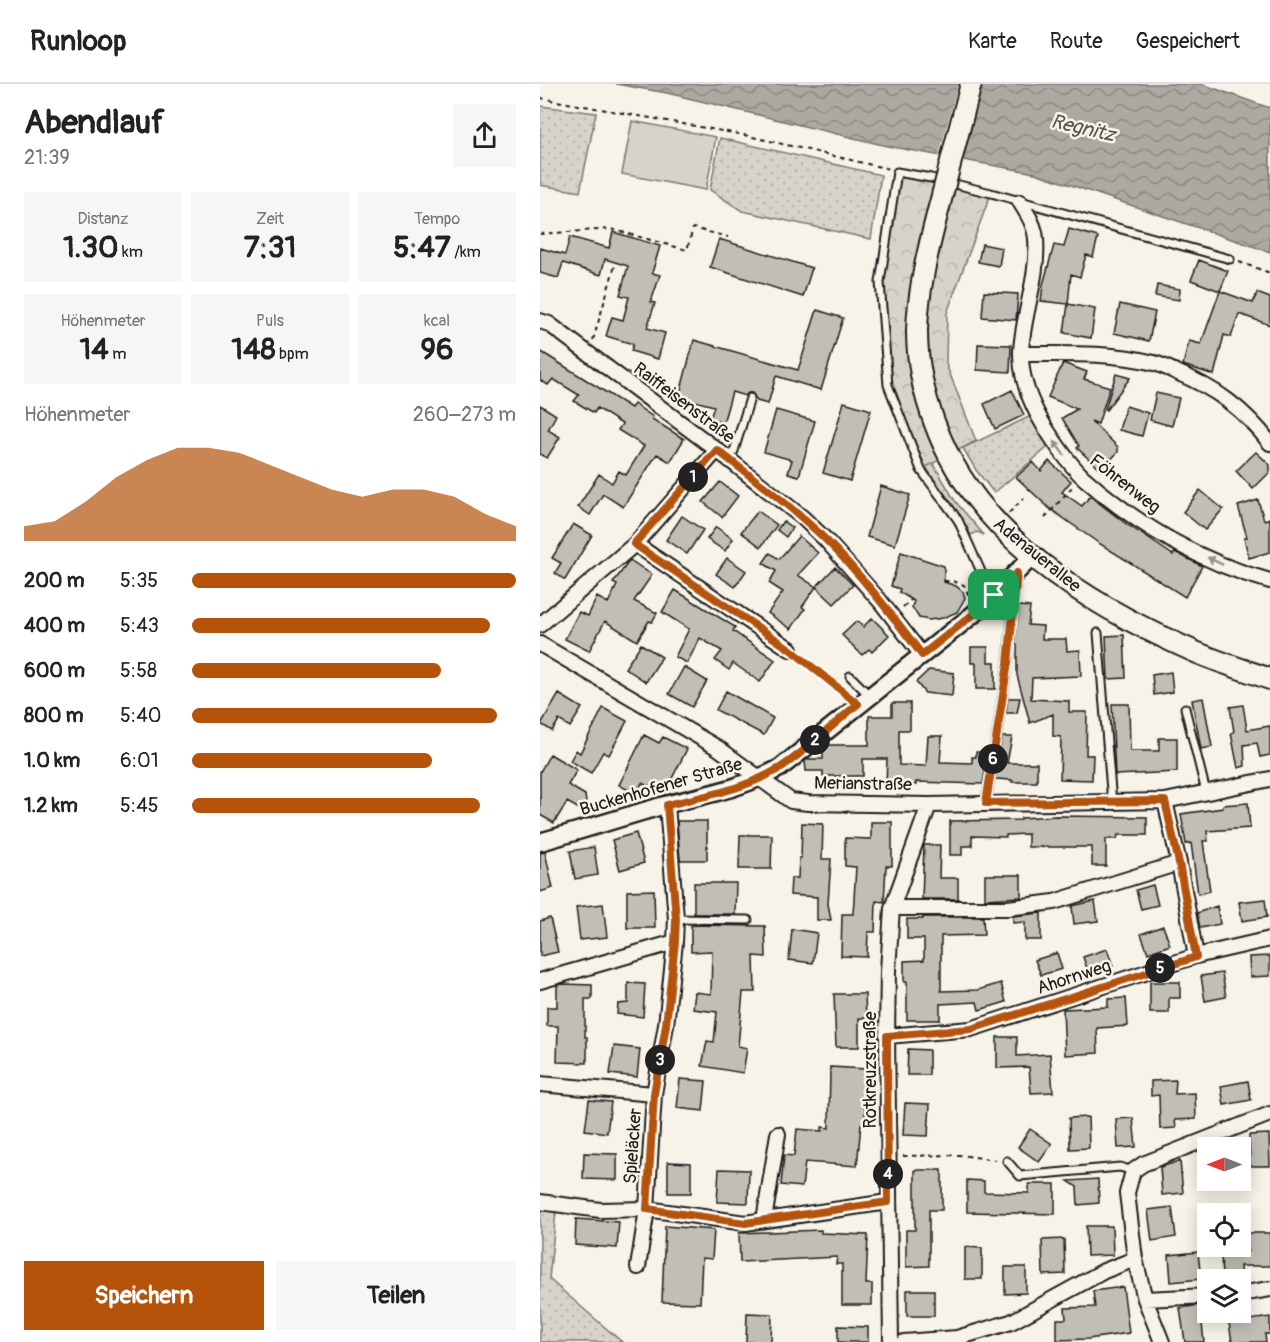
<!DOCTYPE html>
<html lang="de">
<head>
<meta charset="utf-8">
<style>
	:root { --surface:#fff; --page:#f6f6f6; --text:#222; --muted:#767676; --line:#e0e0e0; --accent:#b45309 }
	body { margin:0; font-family:Pangolin,sans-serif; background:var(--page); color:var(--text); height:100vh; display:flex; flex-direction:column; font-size:22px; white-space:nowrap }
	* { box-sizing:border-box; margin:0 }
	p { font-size:20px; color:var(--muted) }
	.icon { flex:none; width:33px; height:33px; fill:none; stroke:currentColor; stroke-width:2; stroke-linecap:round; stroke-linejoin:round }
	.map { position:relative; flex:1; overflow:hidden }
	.panel { display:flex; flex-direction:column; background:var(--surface); width:540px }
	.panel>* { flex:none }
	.needle { width:39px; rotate:270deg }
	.controls { position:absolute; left:657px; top:1053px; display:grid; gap:12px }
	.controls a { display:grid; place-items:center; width:54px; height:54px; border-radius:0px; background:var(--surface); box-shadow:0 3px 15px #0003; font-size:30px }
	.pin { position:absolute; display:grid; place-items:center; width:51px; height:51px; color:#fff; margin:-26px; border-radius:12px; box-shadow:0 3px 9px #0006 }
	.km { position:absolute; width:30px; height:30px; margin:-15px; border-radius:50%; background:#222; color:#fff; font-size:16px; line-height:30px; text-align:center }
	.round { display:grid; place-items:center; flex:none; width:63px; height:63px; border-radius:0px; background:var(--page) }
	.summary { display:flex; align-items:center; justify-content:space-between; height:102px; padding:0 24px }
	h1 { font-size:33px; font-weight:800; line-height:45px }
	.metrics { display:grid; grid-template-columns:repeat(3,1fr); gap:9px; height:102px; padding:6px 24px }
	.metrics div { display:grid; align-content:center; border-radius:0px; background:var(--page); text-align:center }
	.metrics b { font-size:30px; font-weight:800 }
	.metrics small { font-size:16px; font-weight:400 }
	.metrics p { font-size:16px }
	.chart { height:168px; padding:12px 24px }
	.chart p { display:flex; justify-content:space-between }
	.chart svg { width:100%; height:108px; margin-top:6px; fill:var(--accent); opacity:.7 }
	.primary-button { display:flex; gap:12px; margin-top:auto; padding:12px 24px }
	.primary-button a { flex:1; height:69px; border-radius:0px; background:var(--accent); color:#fff; font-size:24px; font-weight:800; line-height:69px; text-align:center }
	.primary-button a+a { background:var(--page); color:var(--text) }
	ul { padding:0 24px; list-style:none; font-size:20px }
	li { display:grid; grid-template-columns:96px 72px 1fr; align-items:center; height:45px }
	li i { height:15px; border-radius:8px; background:var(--accent) }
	header { display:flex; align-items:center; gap:36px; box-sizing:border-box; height:84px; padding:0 30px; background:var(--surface); border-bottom:2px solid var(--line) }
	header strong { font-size:28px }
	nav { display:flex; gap:33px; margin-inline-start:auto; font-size:21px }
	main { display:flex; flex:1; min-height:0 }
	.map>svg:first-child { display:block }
	.grass { fill:url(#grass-dots); stroke:#7a7874; stroke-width:1.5 }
	.forest { fill:url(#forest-crowns); stroke:#7a7874; stroke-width:1.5 }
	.garden { fill:#d7d3cb; stroke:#7a7874; stroke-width:1.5 }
	.water { fill:url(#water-waves); stroke:#72716c; stroke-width:1.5 }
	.pier { fill:#f7f3e8 }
	.building { fill:#c0beb5; stroke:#1c1c1c; stroke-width:1.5 }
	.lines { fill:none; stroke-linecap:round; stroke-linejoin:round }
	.service-casing { stroke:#1c1c1c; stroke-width:11 }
	.minor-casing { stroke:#1c1c1c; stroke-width:18 }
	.tertiary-casing { stroke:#1c1c1c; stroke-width:21 }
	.secondary-casing { stroke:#1c1c1c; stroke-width:24 }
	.path { stroke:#1c1c1c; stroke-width:2; stroke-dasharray:4.5 4.5; stroke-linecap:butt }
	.service { stroke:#f7f3e8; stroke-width:7 }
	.minor { stroke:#f7f3e8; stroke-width:14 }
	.tertiary { stroke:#f7f3e8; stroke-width:16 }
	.secondary { stroke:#f7f3e8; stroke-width:20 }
	.secondary-bridge-casing { stroke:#1c1c1c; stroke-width:24; stroke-linecap:butt }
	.secondary-bridge { stroke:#f7f3e8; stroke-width:20 }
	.oneway { fill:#94928c }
	.route-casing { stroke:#fff; stroke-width:12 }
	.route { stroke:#b45309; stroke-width:8 }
	.labels { text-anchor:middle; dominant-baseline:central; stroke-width:5; stroke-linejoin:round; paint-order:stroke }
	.street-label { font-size:18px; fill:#1c1c1c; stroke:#f7f3e8 }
	.water-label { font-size:20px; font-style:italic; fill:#565452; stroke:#f7f3e8 }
</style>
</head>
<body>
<header>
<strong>Runloop</strong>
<nav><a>Karte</a><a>Route</a><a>Gespeichert</a></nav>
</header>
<main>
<section class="panel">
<div class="summary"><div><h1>Abendlauf</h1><p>21:39</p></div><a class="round"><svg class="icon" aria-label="share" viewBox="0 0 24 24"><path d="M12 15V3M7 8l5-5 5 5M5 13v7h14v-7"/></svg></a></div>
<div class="metrics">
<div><p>Distanz</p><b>1.30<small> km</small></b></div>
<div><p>Zeit</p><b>7:31</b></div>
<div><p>Tempo</p><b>5:47<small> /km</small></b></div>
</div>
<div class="metrics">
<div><p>Höhenmeter</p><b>14<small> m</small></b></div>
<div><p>Puls</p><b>148<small> bpm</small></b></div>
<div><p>kcal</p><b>96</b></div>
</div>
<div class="chart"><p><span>Höhenmeter</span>260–273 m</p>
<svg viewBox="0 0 160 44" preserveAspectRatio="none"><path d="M0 44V38L10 36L20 28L30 18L40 11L50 6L60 6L70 8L80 13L90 18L100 23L110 26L120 23L130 23L140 26L150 33L160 38V44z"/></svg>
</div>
<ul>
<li><b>200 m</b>5:35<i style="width:100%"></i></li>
<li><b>400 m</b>5:43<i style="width:92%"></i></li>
<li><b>600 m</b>5:58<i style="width:77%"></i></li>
<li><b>800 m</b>5:40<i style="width:94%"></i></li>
<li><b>1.0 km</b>6:01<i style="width:74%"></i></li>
<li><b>1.2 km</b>5:45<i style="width:89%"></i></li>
</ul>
<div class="primary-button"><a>Speichern</a><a>Teilen</a></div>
</section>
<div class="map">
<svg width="730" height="1258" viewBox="0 0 730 1258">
	<defs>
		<pattern id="grass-dots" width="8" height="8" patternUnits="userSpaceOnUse" patternTransform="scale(1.5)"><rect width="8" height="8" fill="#d7d3cb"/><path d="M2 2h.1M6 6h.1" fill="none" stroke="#b8b5ae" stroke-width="1.8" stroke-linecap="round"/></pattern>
		<pattern id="forest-crowns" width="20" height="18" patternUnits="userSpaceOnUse" patternTransform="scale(1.5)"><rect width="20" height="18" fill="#d7d3cb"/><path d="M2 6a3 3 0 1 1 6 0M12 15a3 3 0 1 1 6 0" fill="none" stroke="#b8b5ae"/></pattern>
		<pattern id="water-waves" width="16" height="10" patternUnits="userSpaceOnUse" patternTransform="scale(1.5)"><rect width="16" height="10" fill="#aca9a2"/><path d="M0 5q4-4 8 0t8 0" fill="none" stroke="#8b8983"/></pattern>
	</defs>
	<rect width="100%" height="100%" fill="#f7f3e8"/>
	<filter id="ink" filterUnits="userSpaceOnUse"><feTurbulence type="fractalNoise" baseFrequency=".0167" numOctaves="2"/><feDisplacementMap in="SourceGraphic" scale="12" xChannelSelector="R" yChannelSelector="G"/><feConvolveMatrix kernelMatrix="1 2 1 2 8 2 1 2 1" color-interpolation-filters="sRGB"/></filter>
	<g filter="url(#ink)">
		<path class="grass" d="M0,22L56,29L40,108L0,101Z
			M180,54L341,91L331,155L202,127L170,106Z
			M491,332L508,363L454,409L436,386L423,364Z
			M393,379L415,417L444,451L438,448L431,451C420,427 400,406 386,383Z
			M0,1126L16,1128L9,1195L82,1258H0Z"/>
		<path class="forest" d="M357,88L451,109L407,229L406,280L436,357L386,383L348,301L340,198Z"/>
		<path class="garden" d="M92,37L176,53L166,106L82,90Z"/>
		<path class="water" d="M76,0H662L730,24V168L495,89L347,62L127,9Z"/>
		<path class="pier" d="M418,0H443L422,79L398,75Z"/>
		<path class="building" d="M529,145L558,153L553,173L546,171L540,193L531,190L528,220L501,217L503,201L514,161L524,163Z
			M73,148L120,162L112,189L120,191L111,218L115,219L107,244L125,249L118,275L91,267L93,260L66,252L72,233L83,236L89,213L80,211L88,182L65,175L61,191L23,179L18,194L0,189V164L25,171L30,153L69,164Z
			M179,155L272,184L263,213L170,183Z
			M442,160L462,164L459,182L438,178Z
			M659,176L688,187L680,207L651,196Z
			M617,201L640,205L639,216L615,212Z
			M680,207L713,219L717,209L730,214V241L699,230L691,253L684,251L674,291L643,281L649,257L661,260Z
			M444,208L478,210L476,236L442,233Z
			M528,220L555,225L551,254L524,249Z
			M580,220L615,228L609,257L574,249Z
			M277,226L303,234L281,306L236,292L228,320L217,317L212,309H208L205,312L192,308L183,339L170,335L174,322L139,313L154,256L258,286Z
			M438,260L471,261L470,288L437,286Z
			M0,267L91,324L94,320L113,333L112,335L144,355L130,378L117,370L83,423L63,410L50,431L38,423L59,390L72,399L79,387L86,391L104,362L78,346L82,340L57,324L54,329L34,317L39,311L13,295L8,301L0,296Z
			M523,279L547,288L544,295L570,303L558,340L551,337L578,363V368L561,386L537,364L539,362L522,334L537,325L508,313Z
			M576,290L590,294L566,326L565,325Z
			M472,306L484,331L455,345L444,320Z
			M616,309L639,314L632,342L610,336Z
			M304,318L331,326L310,397L283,389Z
			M0,321L16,331L8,346L20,353L7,374L0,370Z
			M586,322L608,329L602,352L579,346Z
			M236,326L275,337L259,392L248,389L252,376L224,368Z
			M716,368L730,381V388L713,405L696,387Z
			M509,377L531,397L522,408L542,422L550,412L585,439L633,471L635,468L662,482L645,513L557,458L509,424L476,393L493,378L501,387Z
			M180,398L198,412L182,433L163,418Z
			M341,402L370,411L355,461L327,453Z
			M660,406L683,425L665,446L643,428Z
			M718,416L724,436L730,434V468L709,474L704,454L707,453L698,422Z
			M218,427L237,441L221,463L201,448Z
			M142,432L163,446L147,470L126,456Z
			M243,437L252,444L246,453L237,446Z
			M33,440L52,451L25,496L15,489L21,479L12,474Z
			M176,443L193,455L185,467L167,455Z
			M259,452L278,469L258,491L276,503L262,523L265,525L251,545L228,529L243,508L229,499L236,487L223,479L230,469L239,475Z
			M361,468L404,482V498L416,502L423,508L425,514L417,528L403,534L389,536L379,534L372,523L374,517L359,508L360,505L351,502Z
			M187,474L206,487L195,503L176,490Z
			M90,476L112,491L94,517L117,529L112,538L109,537L97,557L65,537L49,567L25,555L39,528L48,532L57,513L68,519L77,501L73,499Z
			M295,483L313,501L294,520L276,503Z
			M135,506L195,543L193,547L235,576L220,598L193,579L189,586L175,576L182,567L160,554L147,579L135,573L149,545L122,528Z
			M479,522L490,523L488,541L503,542L502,555H526L527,567L540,566L541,592L492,594L491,615L529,617V628H547L546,671H553L552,696L520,695L521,653L513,652V630L490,639L477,591V560H475Z
			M332,534L349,551L332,568L329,565L322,571L302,551L317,537L323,543Z
			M584,551L586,594L568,595L566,552Z
			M101,560L122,573L106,598L85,584Z
			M431,563H448V578H455V605H436V579H431Z
			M144,583L167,597L152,623L129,610Z
			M389,586L414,589L412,612L385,609L376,598Z
			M631,588L633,608L614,611L612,591Z
			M186,607L233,634L224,651L176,626Z
			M19,610L42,624L30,643L19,636L12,647L1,640Z
			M468,614H480L477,629H466Z
			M663,614L672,663L661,665L652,616Z
			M352,619H370V646H359V681L386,682L388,652H402L400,678L432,679V673H436V668H448L443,700L376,698V701L346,700L347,675H323V692H283V687H266L265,677L268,675H283V663L286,661H329V632H352Z
			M572,620H589L590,667H619V654H637V688L575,691Z
			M703,621L707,646L730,642V671L720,673L717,659L704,661L705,682L698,684L691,649L694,648L690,623Z
			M63,624L87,637L69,671L63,668L51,689L30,677L36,666L40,669Z
			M104,651L119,659L123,653L147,665L124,710L102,699L96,710L79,701Z
			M462,653H472L467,679H497V698H472V696L455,695Z
			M10,670L37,686L28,701L45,711L46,718L41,726L27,718L14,739L0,731V688Z
			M708,719L710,744L667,747L668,757H663L670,807L658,810L651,759L646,760L641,730L683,724V721Z
			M516,732L607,733V751H578L577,755H566V782H552V763H488V750L466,751V753L432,752V762H422V771H410V737L481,736V734Z
			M137,737H167V776H140Z
			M331,738H352V782H346L344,818L336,817L335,848H328L327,873L301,872L302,830H313L316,783L305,782V754L331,755Z
			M262,739L283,740L282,775H291L288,820L291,836H277V813L250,811L251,794H258L259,774H261Z
			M96,749L104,779L80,786L72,756Z
			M200,751H232L231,785H199Z
			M384,761H400L399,794H418V815H382Z
			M54,763L58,791L35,795L30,767Z
			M5,768L13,804L0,808V769Z
			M445,791H481V813L445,815Z
			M154,799H196L195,830H154Z
			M613,801L618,821L601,825L596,806Z
			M114,806L115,844H87V807Z
			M725,815L727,833L702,837L699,818Z
			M555,817L558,837L534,840L532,822Z
			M63,820L67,853L40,856L36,823Z
			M677,822L680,840L660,844L657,829Z
			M501,829V856H485V838L473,839V832Z
			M383,833H443L444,851L401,852V907L438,906L461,899L466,918L439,926L437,918L400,920V936H367V898H364V877L384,876V855H367V835H383Z
			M10,834L18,868L0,872V837Z
			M153,841L225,842L226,873L214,872L215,908H203L198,962L207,964L203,989L162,982L167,957L174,958L177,928L153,925L155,908L171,910L172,867L151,868V842Z
			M623,842L630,861L608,869L601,850Z
			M252,845L277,849L273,879L249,876Z
			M567,865L573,882L549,890L543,873Z
			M517,869L522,885L501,891L495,876Z
			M730,872V892L710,893L709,873Z
			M682,889L686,913L665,917L661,892Z
			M610,898H640V914H629V929H610Z
			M88,899L105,900L103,933L77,930L78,920L88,919Z
			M22,900L52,901V915H45V953H47V979L17,978L18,942H7V923H17V901Z
			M294,910H325L326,934H319V963H296Z
			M586,914L588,942L557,944L558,969L525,971L523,925L568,923V915Z
			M457,953H477V972L510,970L513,1008L491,1009L489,983L457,984Z
			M74,962L100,965L97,993L70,990Z
			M368,965L389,966V991H367Z
			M290,983L327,985L325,1006V1040H321L317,1082L265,1078L262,1103L241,1101L244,1071L254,1072L257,1045L282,1047V1043L289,1044Z
			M140,995L166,997L163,1027L137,1024Z
			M636,996L635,1010L655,1009L656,1035L635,1036L636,1044L620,1045L619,1011L611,1012V997Z
			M708,997L711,1016L684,1021L681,1002Z
			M49,1016L71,1018L67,1049L45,1046Z
			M365,1019L390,1020L388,1052L363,1051Z
			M548,1033L549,1064L530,1065L529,1034Z
			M593,1034L596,1063L578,1064L576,1035Z
			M490,1045L512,1060L499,1078L478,1063Z
			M729,1050L730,1082H710L709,1051Z
			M44,1069L77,1070V1096L43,1095Z
			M640,1077L643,1109L622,1111L620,1083Z
			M128,1078L151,1079V1109H128Z
			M179,1085L209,1086L208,1119L177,1118Z
			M375,1086H402V1126H389V1182L366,1183V1146H375Z
			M558,1095L559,1119L538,1121L537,1103L528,1097Z
			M427,1096L444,1097V1108L489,1109V1100H515V1130L427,1128Z
			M632,1123L636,1153L612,1157L608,1126Z
			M36,1135L79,1138L77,1164L35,1161Z
			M125,1142L174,1146L172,1175L162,1174L160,1219L122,1218Z
			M546,1142H572L573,1171L547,1172Z
			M281,1146V1149L328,1151L326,1200H332V1221H302V1180H296L297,1173L200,1178L199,1149Z
			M707,1149H730V1182H700L701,1194L682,1195L681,1169L708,1167Z
			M524,1155L525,1190L503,1191L502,1156Z
			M425,1163L442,1164V1195H425Z
			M658,1168L661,1195L631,1198L629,1171Z
			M465,1183H486V1209L465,1210Z
			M583,1203L589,1249L548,1255L517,1256V1235H526L525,1224L555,1223L553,1207Z
			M367,1206H394V1232H367Z
			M660,1221L664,1258H645L640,1224Z
			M207,1229L232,1230L231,1258H206Z
			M730,1233V1250H725L726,1258H692L689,1239Z
			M298,1242L328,1243V1258H298Z"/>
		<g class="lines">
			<defs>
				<path id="service" d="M189,375L194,367L210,314
					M454,511L447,501L418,436L381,386L348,301L340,198L357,88L391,94L451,109L690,175
					M558,549L572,719
					M310,592L329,611
					M645,624L666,708
					M446,719L468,579L476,493
					M136,835L208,836
					M467,1077L480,1092L580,1083L593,1087"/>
				<path id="minor" d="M480,118C487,129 495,141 496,155C499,192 483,230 481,267C480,294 490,318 503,340C515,359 528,379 544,394C597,441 662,479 730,497
					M0,237L9,240L177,366L263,434L286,456L340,517L382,571
					M481,270C525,270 571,268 614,279C622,281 629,285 636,288C675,304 704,325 730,359
					M95,460L250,565
					M0,541L95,460L177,366
					M0,560L178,664L251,717L268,719L389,721L625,717L730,695
					M625,717L639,779L656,872
					M352,824H468L514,818L639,779
					M0,897L135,858
					M347,952L431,945L656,872L730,855
					M0,1000L114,1010
					M0,1118L60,1126L107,1125L205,1139L348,1118
					M224,1136L238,1050
					M98,1183L107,1125L114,1010L126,941L135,858L136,835L127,721
					M700,1210L730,1205
					M605,1215L668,1212
					M351,1258L347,952L348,887L352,824L389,721
					M364,1258L417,1254L471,1238L564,1187L595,1175
					M622,1258L605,1215L595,1175L587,1109L593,1087L603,1080L730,1030"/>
				<path id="tertiary" d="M0,758C42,746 83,733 125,721C168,710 200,705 240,684L435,529L493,472"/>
				<path id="secondary" d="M398,127C388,166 378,206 377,247C377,278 384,311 395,340C436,453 549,521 653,567C678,578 705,586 730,595"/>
			</defs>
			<use href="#service" class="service-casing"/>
			<use href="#minor" class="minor-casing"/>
			<use href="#tertiary" class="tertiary-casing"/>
			<use href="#secondary" class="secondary-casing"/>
			<path class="path" d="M0,14L204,51L349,85
				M0,150L71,145L147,166L153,144L188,153
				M699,178L730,189
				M53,256L76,178
				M469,429L484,414
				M505,434L533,402
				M404,497H412L424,501L429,512
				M363,523L372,515
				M262,574L308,612
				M363,1072L420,1071L456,1076"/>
			<use href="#service" class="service"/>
			<use href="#minor" class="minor"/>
			<use href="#tertiary" class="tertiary"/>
			<use href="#secondary" class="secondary"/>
			<defs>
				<path id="secondary-bridge" d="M398,127L431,0"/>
			</defs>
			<use href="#secondary-bridge" class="secondary-bridge-casing"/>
			<use href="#secondary-bridge" class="secondary-bridge"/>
		</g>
		<defs><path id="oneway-solid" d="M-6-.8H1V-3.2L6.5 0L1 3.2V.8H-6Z" transform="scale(1.5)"/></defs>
		<g class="oneway">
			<use href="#oneway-solid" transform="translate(519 364) rotate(-127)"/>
			<use href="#oneway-solid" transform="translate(675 477) rotate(-154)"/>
		</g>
	</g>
	<g class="lines" filter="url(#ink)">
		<defs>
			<path id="route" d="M177,366C213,394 251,422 284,454C320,489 352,531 382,571L435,529L477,489L468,579L446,719L625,717L639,779L656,873L431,945L347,952L348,1118L205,1139L107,1125L114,1010L126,941L135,858L136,835L127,721C165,712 206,705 240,684C268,666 292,641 318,620L250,565L94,460Z"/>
		</defs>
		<use href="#route" class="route-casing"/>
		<use href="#route" class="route"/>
	</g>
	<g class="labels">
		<g class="street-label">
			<text transform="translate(144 319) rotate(37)">Raiffeisenstraße</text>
			<text transform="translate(585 400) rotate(38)">Föhrenweg</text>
			<text transform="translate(497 471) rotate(39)">Adenauerallee</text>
			<text transform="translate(323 700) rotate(1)">Merianstraße</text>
			<text transform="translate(121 703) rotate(-16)">Buckenhofener Straße</text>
			<text transform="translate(534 893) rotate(-18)">Ahornweg</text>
			<text transform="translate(330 986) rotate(-90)">Rotkreuzstraße</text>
			<text transform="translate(93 1062) rotate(-86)">Spieläcker</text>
		</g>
		<g class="water-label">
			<text transform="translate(543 44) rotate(13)">Regnitz</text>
		</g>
	</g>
</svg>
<div class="controls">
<a><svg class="needle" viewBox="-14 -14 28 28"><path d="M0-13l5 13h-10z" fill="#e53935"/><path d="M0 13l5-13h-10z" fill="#767676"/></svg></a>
<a><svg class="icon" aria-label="locate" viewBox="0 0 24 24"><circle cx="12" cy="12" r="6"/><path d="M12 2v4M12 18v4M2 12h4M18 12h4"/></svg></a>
<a><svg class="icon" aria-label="layers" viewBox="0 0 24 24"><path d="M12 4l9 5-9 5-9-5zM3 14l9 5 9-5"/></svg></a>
</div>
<div class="pin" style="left:454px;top:511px;background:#1e9e55"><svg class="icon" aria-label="arrive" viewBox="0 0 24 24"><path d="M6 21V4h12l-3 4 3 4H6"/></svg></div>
<b class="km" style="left:153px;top:393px">1</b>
<b class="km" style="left:275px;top:656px">2</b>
<b class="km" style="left:120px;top:976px">3</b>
<b class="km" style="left:348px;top:1090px">4</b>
<b class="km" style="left:620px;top:884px">5</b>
<b class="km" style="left:453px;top:675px">6</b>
</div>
</main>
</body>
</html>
